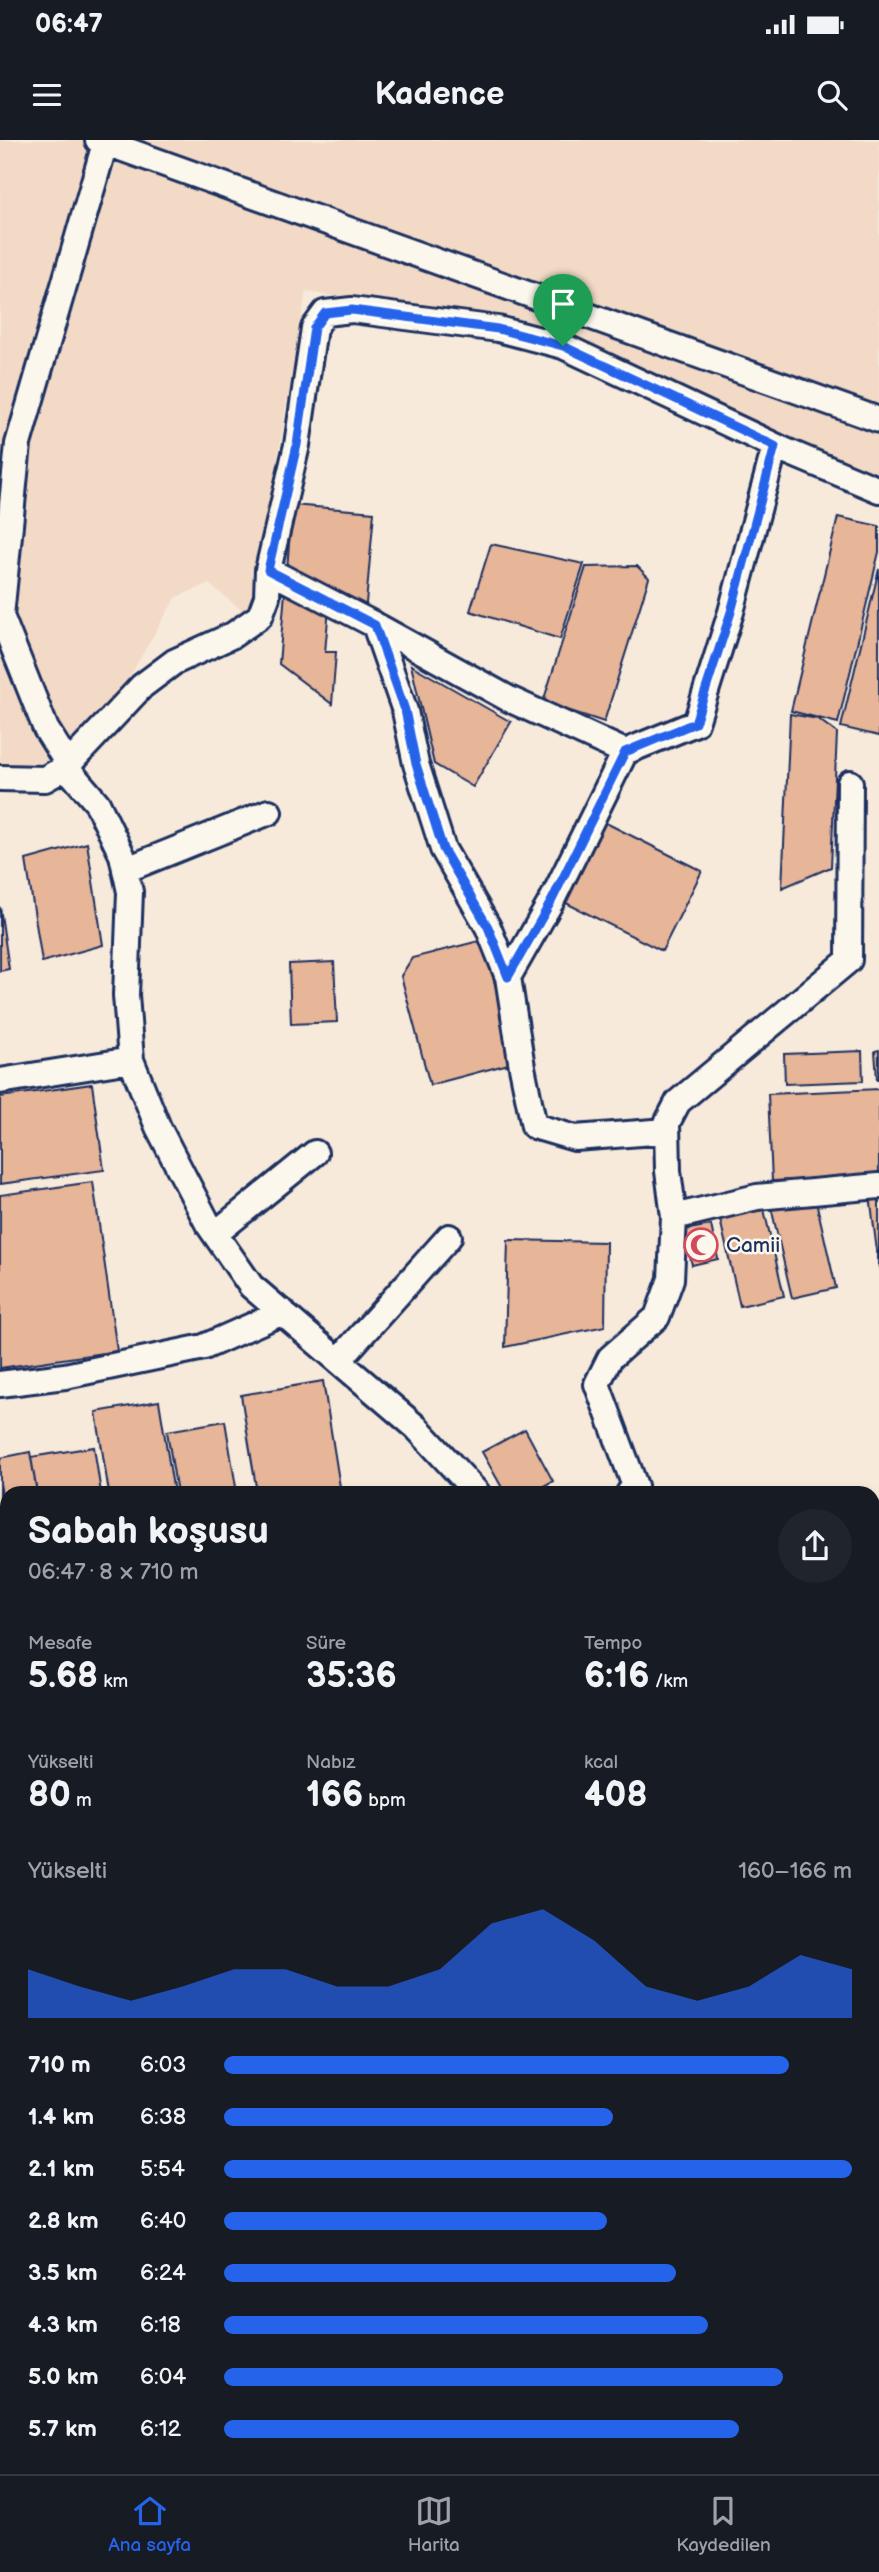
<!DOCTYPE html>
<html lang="tr">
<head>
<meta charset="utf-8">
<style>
	:root { --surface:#171b24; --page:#20242c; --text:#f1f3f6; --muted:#9ea1a6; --line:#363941; --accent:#2563eb }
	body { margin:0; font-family:"Balsamiq Sans",sans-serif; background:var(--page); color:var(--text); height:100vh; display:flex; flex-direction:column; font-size:26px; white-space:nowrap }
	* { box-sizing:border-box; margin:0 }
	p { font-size:23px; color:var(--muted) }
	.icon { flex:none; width:38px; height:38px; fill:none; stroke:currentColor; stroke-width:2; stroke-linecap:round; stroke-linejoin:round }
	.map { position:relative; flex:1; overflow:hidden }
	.details { position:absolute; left:0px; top:1346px; width:880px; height:989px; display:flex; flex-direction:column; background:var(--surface); border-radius:21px 21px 0 0; box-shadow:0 4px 10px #0003 }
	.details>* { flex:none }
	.pin { position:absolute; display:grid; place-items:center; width:60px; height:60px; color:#fff; margin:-72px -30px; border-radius:50% 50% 50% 0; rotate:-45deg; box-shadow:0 0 7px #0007 }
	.pin .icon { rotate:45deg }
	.round { display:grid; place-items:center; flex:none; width:74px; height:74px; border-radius:37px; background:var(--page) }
	.head { display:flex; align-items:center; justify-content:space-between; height:119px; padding:0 28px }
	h1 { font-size:38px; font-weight:700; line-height:52px }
	.metrics { display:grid; grid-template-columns:repeat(3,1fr); gap:10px; height:119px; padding:7px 28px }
	.metrics div { display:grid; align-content:center }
	.metrics b { font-size:35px; font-weight:700 }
	.metrics small { font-size:19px; font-weight:400 }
	.metrics p { font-size:19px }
	.chart { height:196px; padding:14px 28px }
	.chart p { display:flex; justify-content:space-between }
	.chart svg { width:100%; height:126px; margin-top:7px; fill:var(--accent); opacity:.7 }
	ul { padding:0 28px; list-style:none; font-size:23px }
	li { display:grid; grid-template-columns:112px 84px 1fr; align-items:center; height:52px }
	li i { height:18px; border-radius:9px; background:var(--accent) }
	.status { display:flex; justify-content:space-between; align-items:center; height:49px; padding:0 35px; background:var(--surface); direction:ltr }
	.status svg { height:19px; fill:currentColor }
	header { display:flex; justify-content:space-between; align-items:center; height:91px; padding:0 28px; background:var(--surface); font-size:32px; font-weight:700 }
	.tabs { display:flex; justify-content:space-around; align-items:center; height:98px; border-top:2px solid var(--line); background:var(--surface); font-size:19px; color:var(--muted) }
	.tabs a { display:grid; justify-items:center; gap:4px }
	.tabs .active { color:var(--accent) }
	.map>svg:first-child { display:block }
	.built { fill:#f2dac7 }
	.building { fill:#e7b598; stroke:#1b2f5e; stroke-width:2 }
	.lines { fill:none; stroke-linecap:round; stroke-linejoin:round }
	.minor-casing { stroke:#1b2f5e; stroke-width:30 }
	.path { stroke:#1b2f5e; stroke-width:3.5; stroke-dasharray:2 5; stroke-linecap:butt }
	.minor { stroke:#fbf7ec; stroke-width:24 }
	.route-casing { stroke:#fff; stroke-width:14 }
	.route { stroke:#2563eb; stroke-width:9 }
	.labels { text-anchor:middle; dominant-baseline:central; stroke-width:5; stroke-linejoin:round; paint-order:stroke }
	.poi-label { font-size:21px; fill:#1b2f5e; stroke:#fbf7ec; text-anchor:start }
</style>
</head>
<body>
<div class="status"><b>06:47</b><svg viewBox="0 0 49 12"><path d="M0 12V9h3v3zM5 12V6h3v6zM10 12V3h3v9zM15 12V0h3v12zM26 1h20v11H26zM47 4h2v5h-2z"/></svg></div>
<header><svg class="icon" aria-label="menu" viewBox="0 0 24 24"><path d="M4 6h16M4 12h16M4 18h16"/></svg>Kadence<svg class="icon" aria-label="search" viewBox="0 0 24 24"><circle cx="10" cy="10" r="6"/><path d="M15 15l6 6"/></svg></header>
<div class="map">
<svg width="879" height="2334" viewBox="0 0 879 2334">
	<rect width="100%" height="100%" fill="#f7eadb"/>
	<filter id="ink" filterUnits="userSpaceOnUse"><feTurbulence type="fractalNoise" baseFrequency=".0143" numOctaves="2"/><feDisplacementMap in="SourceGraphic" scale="14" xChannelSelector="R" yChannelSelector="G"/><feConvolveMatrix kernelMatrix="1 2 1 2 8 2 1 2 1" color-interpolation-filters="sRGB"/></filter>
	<g filter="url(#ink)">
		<path class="built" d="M0,0H879V338L774,293L554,190L306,152L253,460L244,472L209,444L176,457L110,570L51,628L0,624Z"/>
		<path class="building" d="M292,365L374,372L365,475L287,430Z
			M838,377L879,386V412L838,583L791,571Z
			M491,404L584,424L560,499L470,471Z
			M637,426L649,438L604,582L543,562L586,427Z
			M879,429V596L841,587Z
			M285,452L329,468L325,512H336L332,564L279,524Z
			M411,525L511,582L473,647L434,624Z
			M790,574L818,579L837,593L831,727L782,748Z
			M602,681L702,731L662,811L562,761Z
			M87,703L103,805L42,822L26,720Z
			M0,767L9,829L0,831Z
			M483,800L516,922L430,945L401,836L412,818Z
			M334,822L337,882L291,884L289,824Z
			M879,910V940H877L875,911Z
			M862,911L863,941L785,944L784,914Z
			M92,944L104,1030L0,1044V957Z
			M879,949V1037L772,1041L768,954Z
			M93,1042L117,1211L0,1228V1055Z
			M879,1054V1128L870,1055Z
			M815,1057L836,1148L792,1158L771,1067Z
			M763,1065L784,1156L740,1166L719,1075Z
			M711,1085L718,1119L692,1125L684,1090Z
			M508,1100L606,1102L605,1186L505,1207Z
			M323,1241L341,1353H257L241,1255Z
			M159,1261L174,1353H109L96,1272Z
			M225,1281L237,1353H177L167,1291Z
			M525,1289L553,1341L531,1353H505L482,1312Z
			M94,1307L101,1353H37L31,1317Z
			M30,1312L37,1353H7V1385L0,1343V1318Z
			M0,1343L7,1385V1420L0,1421Z
			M7,1444V1512L0,1492V1446Z
			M7,1686V1709L0,1690Z
			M0,1795L7,1818V1874L0,1876Z
			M7,1883V2021L5,2022L0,2005V1885Z
			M0,2055L7,2075V2111L0,2114Z
			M879,2065V2092L873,2089V2080Z"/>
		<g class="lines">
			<defs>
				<path id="minor" d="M98,0L879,280
					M268,430L375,485L405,571L416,624L443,709L488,787L508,837L522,927L534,986L575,998L667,991
					M375,485L509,559L625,612L552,760L508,837
					M625,612L696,583L731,472L775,306
					M66,627L142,546L174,522L233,495L260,476L267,457L268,430L297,305L314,188L325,173L352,170L498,189L563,206L786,311L879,350
					M66,627L63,616L46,589L1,476L18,304L106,0
					M0,638L45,639L66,627L97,663L122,715L130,752L126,855L131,920L158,987L208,1084L251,1146L417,1288L477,1353
					M850,643L849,820L678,962L667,983L668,1031L674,1077L757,1057L879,1046
					M125,730L269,672
					M0,941L131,920
					M215,1094L315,1013
					M339,1220L449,1097
					M0,1244L65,1236L204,1207L283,1172
					M629,1353L635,1346L597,1244L610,1218L657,1177L671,1139L674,1077
					M873,1639L879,1638
					M873,1943L879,1944
					M0,2232L7,2228
					M0,2300L7,2313
					M15,2328L18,2334
					M127,2328L129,2334
					M809,2328L813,2334"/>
			</defs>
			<use href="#minor" class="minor-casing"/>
			<path class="path" d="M873,1725H879
				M0,1787L7,1808
				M0,2048L7,2068
				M0,2163L7,2175
				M873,2282L879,2293"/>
			<use href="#minor" class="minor"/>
		</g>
	</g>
	<g class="lines" filter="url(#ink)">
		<defs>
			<path id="route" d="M352,170L498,189L563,206L775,306L731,472L695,583L625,612L552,760L508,837L488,787L443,709L416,624L405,570L375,485L268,430L297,305L314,188L325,173Z"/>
		</defs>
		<use href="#route" class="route-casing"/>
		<use href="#route" class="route"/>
	</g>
	<defs>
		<symbol id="mosque-ring" viewBox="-11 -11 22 22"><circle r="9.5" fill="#fbf7ec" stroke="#d1495b" stroke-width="1.5"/><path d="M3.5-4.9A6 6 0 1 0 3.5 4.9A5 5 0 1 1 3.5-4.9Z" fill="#d1495b"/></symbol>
	</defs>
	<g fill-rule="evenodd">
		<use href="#mosque-ring" x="682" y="1086" width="38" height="38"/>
	</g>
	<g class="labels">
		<g class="poi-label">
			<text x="726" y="1105">Camii</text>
		</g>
	</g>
</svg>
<div class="pin" style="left:563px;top:206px;background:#1e9e55"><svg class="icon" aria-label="arrive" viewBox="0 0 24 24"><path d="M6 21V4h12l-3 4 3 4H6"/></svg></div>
<section class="details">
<div class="head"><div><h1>Sabah koşusu</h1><p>06:47 · 8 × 710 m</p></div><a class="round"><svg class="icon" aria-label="share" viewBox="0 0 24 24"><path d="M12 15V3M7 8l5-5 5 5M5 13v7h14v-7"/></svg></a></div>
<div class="metrics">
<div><p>Mesafe</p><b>5.68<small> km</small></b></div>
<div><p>Süre</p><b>35:36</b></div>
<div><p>Tempo</p><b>6:16<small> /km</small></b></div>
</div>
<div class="metrics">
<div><p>Yükselti</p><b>80<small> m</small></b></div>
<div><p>Nabız</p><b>166<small> bpm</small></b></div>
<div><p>kcal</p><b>408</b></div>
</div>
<div class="chart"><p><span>Yükselti</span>160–166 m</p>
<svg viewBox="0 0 160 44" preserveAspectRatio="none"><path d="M0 44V27L10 33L20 38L30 33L40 27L50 27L60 33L70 33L80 27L90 11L100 6L110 17L120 33L130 38L140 33L150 22L160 27V44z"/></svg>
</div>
<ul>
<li><b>710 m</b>6:03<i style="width:90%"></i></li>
<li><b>1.4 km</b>6:38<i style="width:62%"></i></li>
<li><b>2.1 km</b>5:54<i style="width:100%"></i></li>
<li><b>2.8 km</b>6:40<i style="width:61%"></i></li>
<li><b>3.5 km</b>6:24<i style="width:72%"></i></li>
<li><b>4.3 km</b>6:18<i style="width:77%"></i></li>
<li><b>5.0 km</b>6:04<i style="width:89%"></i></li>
<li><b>5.7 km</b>6:12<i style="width:82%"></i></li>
</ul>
</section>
</div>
<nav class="tabs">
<a class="active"><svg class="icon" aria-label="home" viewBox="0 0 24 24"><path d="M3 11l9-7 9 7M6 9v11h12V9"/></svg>Ana sayfa</a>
<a><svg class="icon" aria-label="map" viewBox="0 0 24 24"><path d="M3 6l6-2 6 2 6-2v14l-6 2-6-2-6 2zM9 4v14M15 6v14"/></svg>Harita</a>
<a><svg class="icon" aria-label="saved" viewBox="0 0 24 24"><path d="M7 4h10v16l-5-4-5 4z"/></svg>Kaydedilen</a>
</nav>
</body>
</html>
